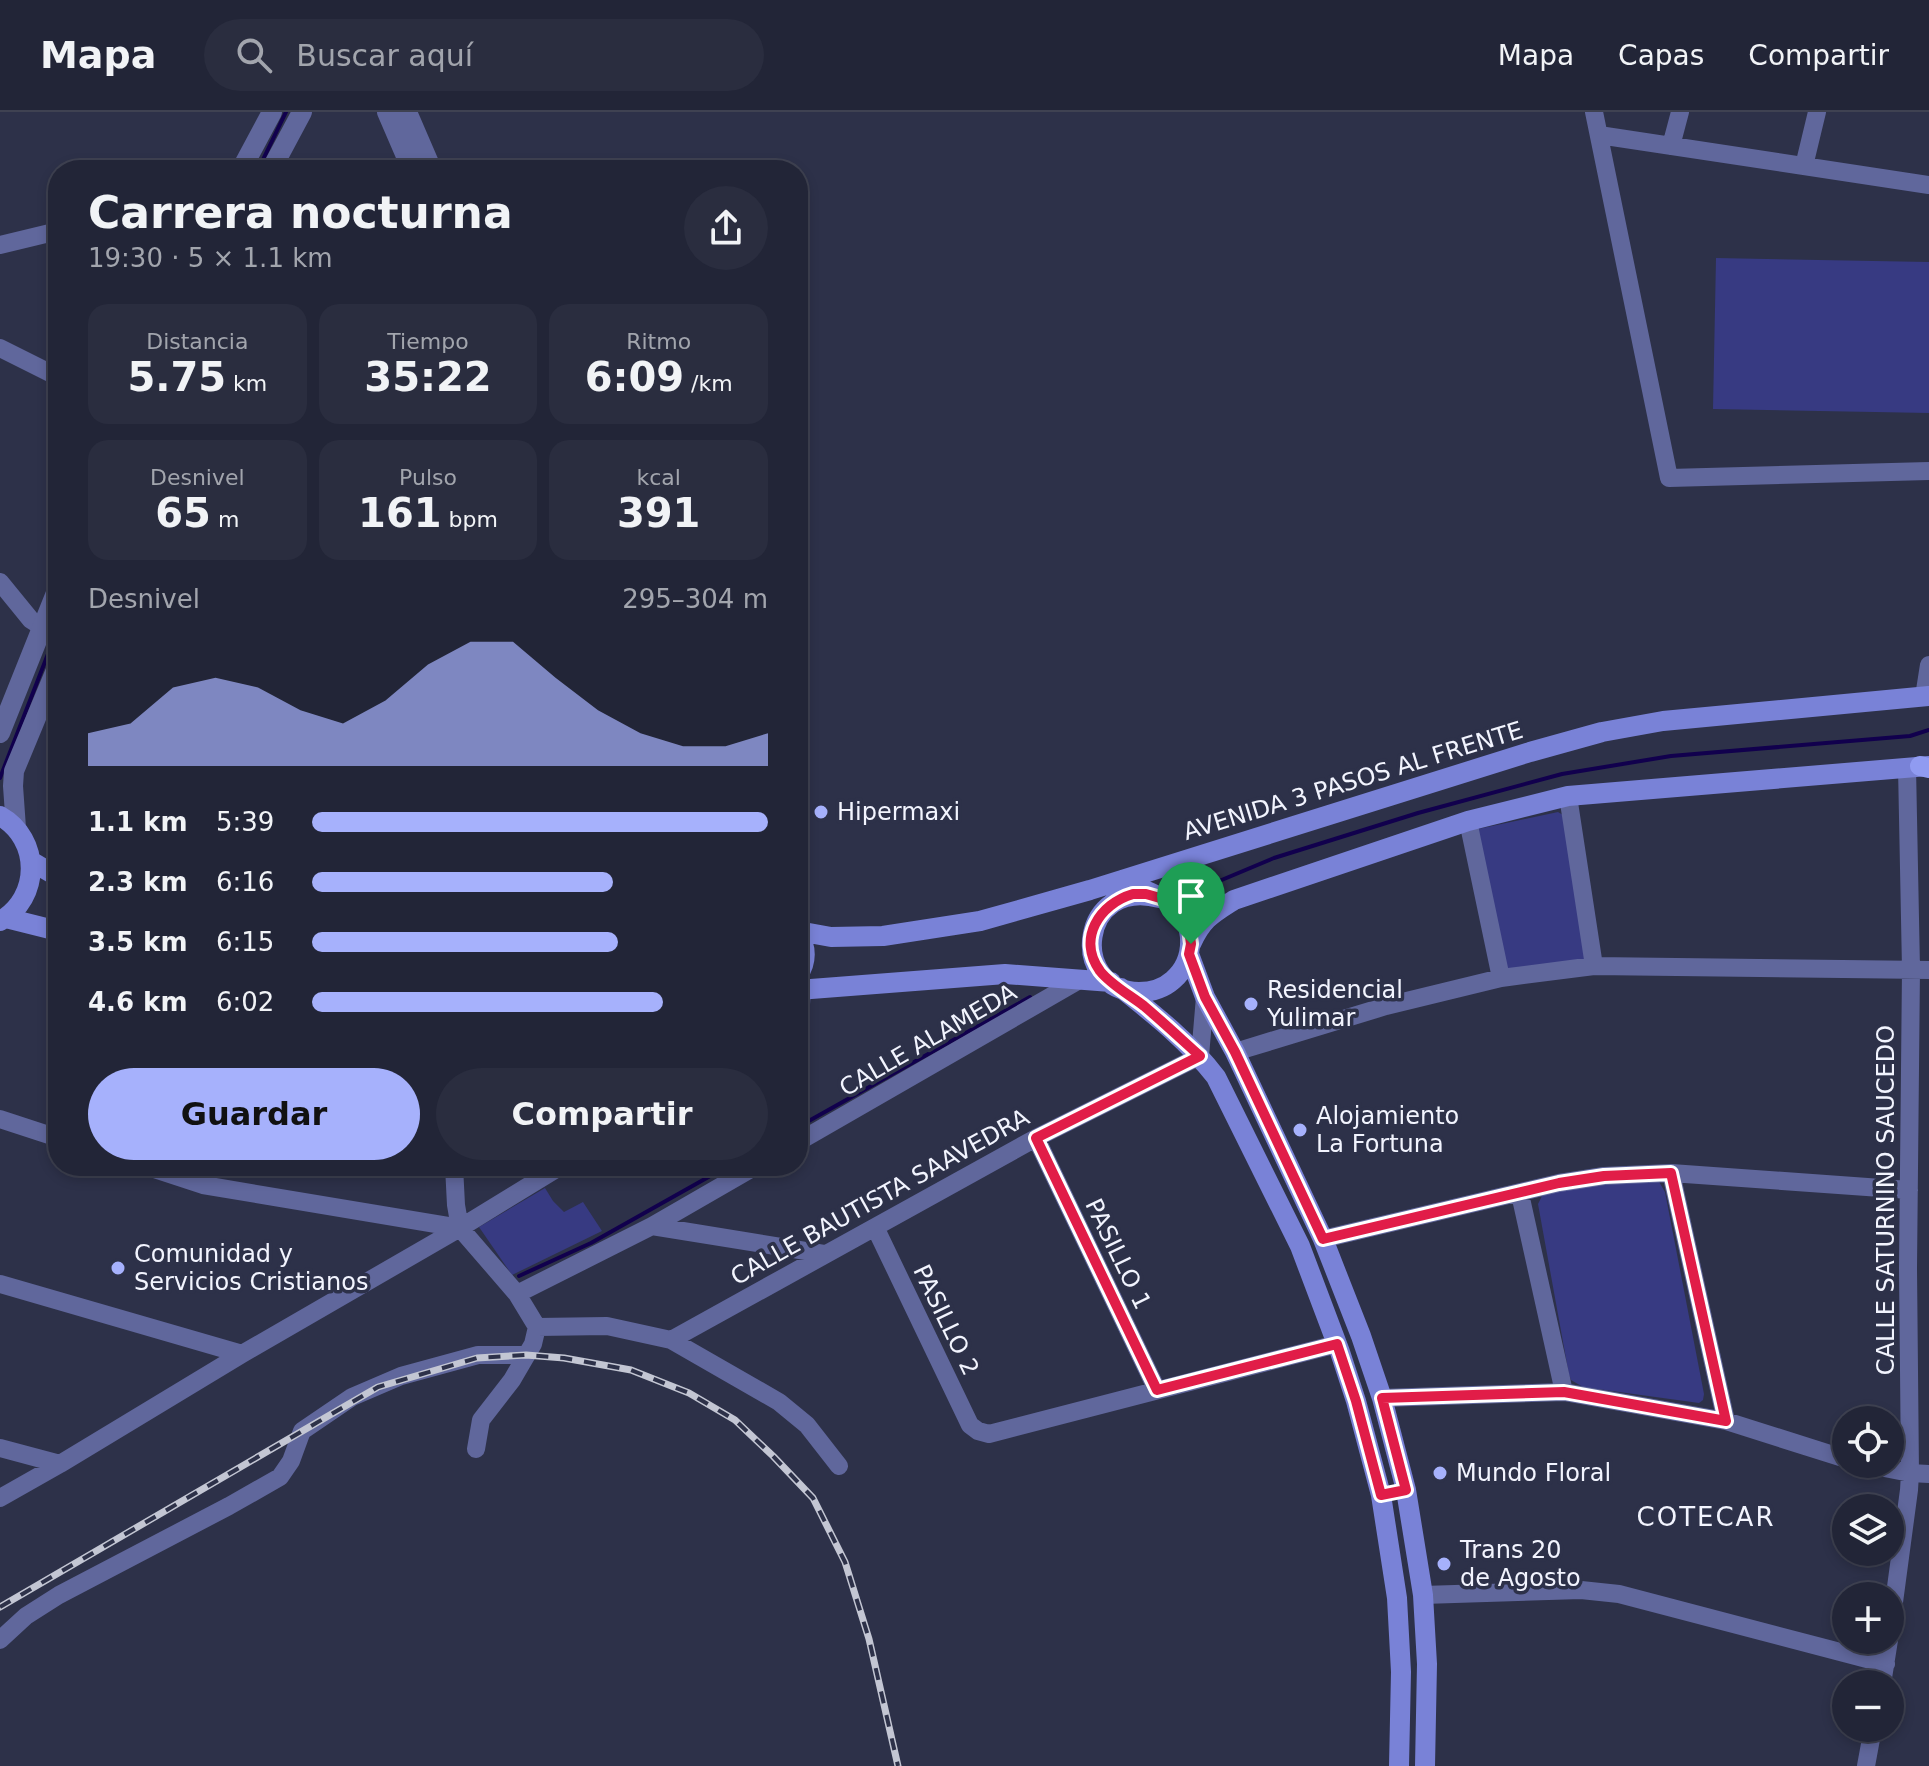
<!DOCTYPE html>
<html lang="es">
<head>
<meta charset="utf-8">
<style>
	:root { --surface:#222537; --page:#2a2d3f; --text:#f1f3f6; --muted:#a2a5ad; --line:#3f4252; --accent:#a6b1fc }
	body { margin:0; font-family:"DejaVu Sans",sans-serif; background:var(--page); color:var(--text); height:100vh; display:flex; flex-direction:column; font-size:30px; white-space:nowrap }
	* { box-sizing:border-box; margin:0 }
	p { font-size:26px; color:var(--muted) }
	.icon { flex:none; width:44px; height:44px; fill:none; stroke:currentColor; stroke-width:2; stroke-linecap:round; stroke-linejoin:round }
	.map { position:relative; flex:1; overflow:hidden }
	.sheet { position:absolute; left:48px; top:48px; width:760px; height:1016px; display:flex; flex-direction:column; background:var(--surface); border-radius:32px; box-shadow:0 4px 12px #0003,0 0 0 2px var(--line) }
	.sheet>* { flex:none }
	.fabs { position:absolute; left:1832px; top:1294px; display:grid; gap:16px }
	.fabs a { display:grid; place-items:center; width:72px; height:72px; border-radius:50%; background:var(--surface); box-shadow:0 4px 12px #0003,0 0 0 2px var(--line); font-size:40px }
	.pin { position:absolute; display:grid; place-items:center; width:68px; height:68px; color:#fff; margin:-82px -34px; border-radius:50% 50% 50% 0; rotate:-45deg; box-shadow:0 0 8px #0007 }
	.pin .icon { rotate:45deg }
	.round { display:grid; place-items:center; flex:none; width:84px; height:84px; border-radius:42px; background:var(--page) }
	.headline { display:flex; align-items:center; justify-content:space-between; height:136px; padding:0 40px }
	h1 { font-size:44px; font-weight:700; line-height:60px }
	.stats { display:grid; grid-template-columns:repeat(3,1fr); gap:12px; height:136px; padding:8px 40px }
	.stats div { display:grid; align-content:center; border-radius:20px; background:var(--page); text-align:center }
	.stats b { font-size:40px; font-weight:700 }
	.stats small { font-size:22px; font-weight:400 }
	.stats p { font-size:22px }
	.chart { height:224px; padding:16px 40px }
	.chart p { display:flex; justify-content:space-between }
	.chart svg { width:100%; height:144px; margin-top:8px; fill:var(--accent); opacity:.7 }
	.action { display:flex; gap:16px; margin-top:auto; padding:16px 40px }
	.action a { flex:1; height:92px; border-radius:48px; background:var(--accent); color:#111; font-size:32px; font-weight:700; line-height:92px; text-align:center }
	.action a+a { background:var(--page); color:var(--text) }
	ul { padding:0 40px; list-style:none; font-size:26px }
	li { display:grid; grid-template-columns:128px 96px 1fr; align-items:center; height:60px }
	li i { height:20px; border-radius:10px; background:var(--accent) }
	header { display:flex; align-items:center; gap:48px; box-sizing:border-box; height:112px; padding:0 40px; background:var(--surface); border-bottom:2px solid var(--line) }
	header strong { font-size:38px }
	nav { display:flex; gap:44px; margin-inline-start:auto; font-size:28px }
	.search { width:560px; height:72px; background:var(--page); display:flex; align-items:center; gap:20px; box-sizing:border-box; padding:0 28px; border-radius:44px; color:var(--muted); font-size:30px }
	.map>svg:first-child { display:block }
	.green { fill:#373a82 }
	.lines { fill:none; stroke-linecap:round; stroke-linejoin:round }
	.stream { stroke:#11004d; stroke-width:4 }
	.minor { stroke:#60679c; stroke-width:18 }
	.tertiary { stroke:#60679c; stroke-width:20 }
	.secondary { stroke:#7982d7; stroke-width:20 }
	.primary { stroke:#909bf1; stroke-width:20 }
	.rail-casing { stroke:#c3c6d3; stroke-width:7 }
	.rail { stroke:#2d3149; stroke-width:4; stroke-dasharray:12; stroke-linecap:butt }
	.route-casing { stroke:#fff; stroke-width:16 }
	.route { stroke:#e11d48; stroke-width:10 }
	.poi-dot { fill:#a6b1fc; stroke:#2d3149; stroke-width:3 }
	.labels { text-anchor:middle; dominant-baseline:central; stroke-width:7; stroke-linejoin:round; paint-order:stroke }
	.street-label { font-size:24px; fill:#f2f4fe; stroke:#2d3149 }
	.poi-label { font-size:24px; fill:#f2f4fe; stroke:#2d3149; text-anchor:start }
	.neighbourhood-label { font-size:26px; letter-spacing:2px; fill:#f2f4fe; stroke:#2d3149 }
</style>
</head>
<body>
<header>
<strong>Mapa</strong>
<div class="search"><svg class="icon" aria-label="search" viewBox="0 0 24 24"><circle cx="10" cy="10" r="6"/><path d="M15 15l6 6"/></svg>Buscar aquí</div>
<nav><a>Mapa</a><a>Capas</a><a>Compartir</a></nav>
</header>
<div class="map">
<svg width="1929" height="1654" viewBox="0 0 1929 1654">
	<rect width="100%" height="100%" fill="#2d3149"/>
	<path class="green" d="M1716,146L1929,150V301L1713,297Z
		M1558,700L1563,703L1586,849L1503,861L1478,717Z
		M1652,1068H1658L1665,1080L1704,1282L1703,1288L1699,1291L1583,1275L1571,1268L1569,1263L1538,1092L1543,1082L1548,1079Z
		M545,1076L553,1089L564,1100L583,1090L602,1119L512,1163L479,1115Z"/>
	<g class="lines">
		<path class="stream" d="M258,58L286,0
			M58,518V517
			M0,666L48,542
			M1193,780L1274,746L1418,701L1562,662L1671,644L1910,624L1929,618
			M48,797L58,800
			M798,1015L1030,885
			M519,1164L591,1131L728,1054"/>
		<path class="minor" d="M1594,0L1669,366L1929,359
			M1599,23L1929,73
			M1671,34L1680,0
			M1804,54L1817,0
			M0,133L58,119
			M0,236L58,265
			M0,470L31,508L42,515L58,532
			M1924,585L1929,553
			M1568,684L1594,854
			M1468,709L1501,866
			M798,898L801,892L802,878
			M1235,940L1386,894L1501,866L1594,854L1929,858
			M0,1007L58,1026
			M1036,1026L1157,1278
			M798,1030L1081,867
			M145,1054L203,1073L460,1116
			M454,1054L456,1093L460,1116
			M1671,1061L1726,1309
			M1520,1082L1564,1280
			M652,1114L824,1142
			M875,1115L970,1313L978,1319L989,1322L1337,1232
			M460,1116L517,1182L537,1215L533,1232L512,1268L481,1308L476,1337
			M1323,1127L1559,1071L1604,1064L1671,1061L1909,1078
			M0,1172L242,1242
			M517,1182L652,1114L756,1054
			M537,1215L607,1214L671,1228L779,1290L807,1313L839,1354
			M671,1228L1036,1026L1200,944L1205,885
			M1382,1286L1564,1280L1726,1309L1846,1347
			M0,1336L60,1352
			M1864,1352L1910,1361L1929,1362
			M0,1386L60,1352L242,1242L460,1116L561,1054
			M1423,1483L1581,1478L1619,1482L1886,1552
			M1890,1520L1909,1378L1910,1361L1908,1156L1911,857L1907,655
			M0,1528L26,1504L59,1483L229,1394L280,1365L291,1349L302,1319L352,1285L401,1264L478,1243H526
			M1882,1572L1889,1528
			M1866,1654L1873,1616"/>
		<path class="tertiary" d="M387,0L412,58
			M407,0L432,58
			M241,58L272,0
			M271,58L302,0
			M0,621L58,476
			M16,716L13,674L14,659L58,553"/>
		<path class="secondary" d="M0,704C41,727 41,786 0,809
			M31,749L58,765
			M1122,768C1138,776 1158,782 1172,792C1196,810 1196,848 1173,868C1164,876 1152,880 1139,880C1068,879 1079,764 1160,786
			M6,806L58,819
			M798,819L831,825L883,824L980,809L1090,778L1530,640L1602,620L1663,609L1929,584
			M798,822C807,835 807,850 798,863
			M1191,832C1202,807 1212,802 1234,788L1468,709L1568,684L1929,654
			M1189,842L1205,885L1235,940L1323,1127L1361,1224L1382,1286L1406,1378L1423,1483L1427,1552L1425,1654
			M1121,876C1155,903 1189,930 1216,965L1300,1134L1340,1240L1356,1289L1381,1383L1397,1486L1401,1560L1399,1654
			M798,878L1005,862L1111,870"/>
		<path class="primary" d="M1920,654L1929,656"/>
		<defs>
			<path id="rail" d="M0,1495L378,1275L477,1246L526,1243L564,1246L631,1258L689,1281L735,1308L773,1344L813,1386L845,1450L869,1527L898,1654"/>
		</defs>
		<use href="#rail" class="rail-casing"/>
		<use href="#rail" class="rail"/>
	</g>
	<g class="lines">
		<defs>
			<path id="route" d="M1133,782H1146L1160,786L1173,793L1183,804L1189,817L1191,832L1189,842L1205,885L1235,940L1323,1127L1559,1071L1604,1064L1671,1061L1726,1309L1564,1280L1382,1286L1406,1378L1381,1383L1356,1289L1337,1232L1157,1278L1036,1026L1200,944C1181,927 1163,910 1144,894C1130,883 1111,873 1100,859C1077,827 1099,792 1133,782Z"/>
		</defs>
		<use href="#route" class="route-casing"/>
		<use href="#route" class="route"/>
	</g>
	<g class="poi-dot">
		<circle cx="821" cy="700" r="8"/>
		<circle cx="1251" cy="892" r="8"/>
		<circle cx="1300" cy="1018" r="8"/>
		<circle cx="118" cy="1156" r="8"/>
		<circle cx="1440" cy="1361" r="8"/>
		<circle cx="1444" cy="1452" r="8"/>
	</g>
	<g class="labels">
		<g class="street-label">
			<text transform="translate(1353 669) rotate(-17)">AVENIDA 3 PASOS AL FRENTE</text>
			<text transform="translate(928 928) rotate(-30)">CALLE ALAMEDA</text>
			<text transform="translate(880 1085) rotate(-29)">CALLE BAUTISTA SAAVEDRA</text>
			<text transform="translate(1886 1088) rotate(-90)">CALLE SATURNINO SAUCEDO</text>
			<text transform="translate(1118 1142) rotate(64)">PASILLO 1</text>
			<text transform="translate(946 1208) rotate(64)">PASILLO 2</text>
		</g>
		<g class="poi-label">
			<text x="837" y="700">Hipermaxi</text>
			<text x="1267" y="878">Residencial<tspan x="1267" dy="28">Yulimar</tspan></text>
			<text x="1316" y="1004">Alojamiento<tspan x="1316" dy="28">La Fortuna</tspan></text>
			<text x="134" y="1142">Comunidad y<tspan x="134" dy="28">Servicios Cristianos</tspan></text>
			<text x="1456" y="1361">Mundo Floral</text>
			<text x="1460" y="1438">Trans 20<tspan x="1460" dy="28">de Agosto</tspan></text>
		</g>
		<g class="neighbourhood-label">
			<text x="1706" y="1405">COTECAR</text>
		</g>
	</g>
</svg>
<div class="fabs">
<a><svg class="icon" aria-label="locate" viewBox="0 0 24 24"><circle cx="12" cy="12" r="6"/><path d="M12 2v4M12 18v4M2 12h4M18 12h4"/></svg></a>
<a><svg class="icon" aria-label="layers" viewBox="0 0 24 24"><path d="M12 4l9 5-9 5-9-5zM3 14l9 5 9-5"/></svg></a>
<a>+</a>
<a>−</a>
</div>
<div class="pin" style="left:1191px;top:832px;background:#1e9e55"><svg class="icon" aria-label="arrive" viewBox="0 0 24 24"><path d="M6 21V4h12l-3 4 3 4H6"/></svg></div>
<section class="sheet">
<div class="headline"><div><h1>Carrera nocturna</h1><p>19:30 · 5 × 1.1 km</p></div><a class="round"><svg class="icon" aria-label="share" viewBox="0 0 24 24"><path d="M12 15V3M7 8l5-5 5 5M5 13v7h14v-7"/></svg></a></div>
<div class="stats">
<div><p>Distancia</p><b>5.75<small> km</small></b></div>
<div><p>Tiempo</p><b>35:22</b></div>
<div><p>Ritmo</p><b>6:09<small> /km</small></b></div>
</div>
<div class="stats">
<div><p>Desnivel</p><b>65<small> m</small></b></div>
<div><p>Pulso</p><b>161<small> bpm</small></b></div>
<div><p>kcal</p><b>391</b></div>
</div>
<div class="chart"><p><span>Desnivel</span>295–304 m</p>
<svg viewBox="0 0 160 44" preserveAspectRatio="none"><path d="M0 44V34L10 31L20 20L30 17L40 20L50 27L60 31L70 24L80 13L90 6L100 6L110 17L120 27L130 34L140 38L150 38L160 34V44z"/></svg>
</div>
<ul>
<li><b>1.1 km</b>5:39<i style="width:100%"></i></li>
<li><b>2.3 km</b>6:16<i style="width:66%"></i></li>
<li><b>3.5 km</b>6:15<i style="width:67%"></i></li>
<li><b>4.6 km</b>6:02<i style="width:77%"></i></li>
</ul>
<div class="action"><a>Guardar</a><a>Compartir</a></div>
</section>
</div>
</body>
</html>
